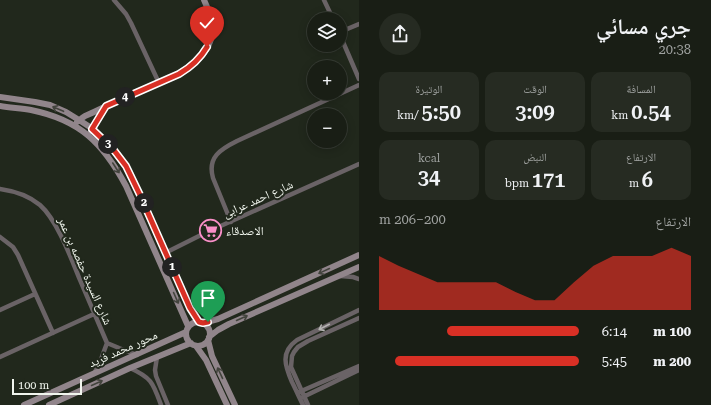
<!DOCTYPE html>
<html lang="ar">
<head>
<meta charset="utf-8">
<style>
	:root { --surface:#191e15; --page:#262b22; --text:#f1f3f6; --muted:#9fa2a0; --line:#373c34; --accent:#d93025 }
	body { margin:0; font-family:"Roboto Serif","Noto Naskh Arabic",serif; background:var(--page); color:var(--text); direction:rtl; height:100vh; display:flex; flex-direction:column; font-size:15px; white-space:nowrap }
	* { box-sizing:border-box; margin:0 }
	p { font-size:13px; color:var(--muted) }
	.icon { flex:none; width:22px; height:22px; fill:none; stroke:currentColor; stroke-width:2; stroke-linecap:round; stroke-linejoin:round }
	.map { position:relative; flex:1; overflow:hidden; direction:ltr }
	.panel { display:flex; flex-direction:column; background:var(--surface); width:352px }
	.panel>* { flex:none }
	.tools { position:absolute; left:307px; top:12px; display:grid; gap:8px }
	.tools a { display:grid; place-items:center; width:40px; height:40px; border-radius:50%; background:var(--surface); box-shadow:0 2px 10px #0003,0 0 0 1px var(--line); font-size:20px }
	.scale { position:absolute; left:12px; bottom:10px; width:70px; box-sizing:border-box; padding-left:4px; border:2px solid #f1f6ee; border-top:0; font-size:11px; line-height:14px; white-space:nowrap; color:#f1f6ee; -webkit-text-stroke:3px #21281c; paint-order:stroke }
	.pin { position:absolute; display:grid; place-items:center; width:34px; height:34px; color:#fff; margin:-41px -17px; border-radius:50% 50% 50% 0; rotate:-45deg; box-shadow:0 0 4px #0007 }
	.pin .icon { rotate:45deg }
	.km { position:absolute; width:20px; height:20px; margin:-10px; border-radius:50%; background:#222; color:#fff; font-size:11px; line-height:20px; text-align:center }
	.round { display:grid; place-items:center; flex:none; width:42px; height:42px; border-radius:21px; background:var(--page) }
	.head { display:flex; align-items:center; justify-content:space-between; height:68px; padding:0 20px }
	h1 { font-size:22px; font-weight:600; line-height:30px }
	.stats { display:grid; grid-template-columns:repeat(3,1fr); gap:6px; height:68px; padding:4px 20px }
	.stats div { display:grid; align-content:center; border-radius:10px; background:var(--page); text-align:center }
	.stats b { font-size:20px; font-weight:600 }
	.stats small { font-size:11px; font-weight:400 }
	.stats p { font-size:11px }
	.chart { height:112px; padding:8px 20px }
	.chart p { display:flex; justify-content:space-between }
	.chart svg { width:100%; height:72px; margin-top:4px; fill:var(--accent); opacity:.7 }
	ul { padding:0 20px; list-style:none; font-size:13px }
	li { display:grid; grid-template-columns:64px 48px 1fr; align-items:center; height:30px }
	li i { height:10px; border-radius:5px; background:var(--accent) }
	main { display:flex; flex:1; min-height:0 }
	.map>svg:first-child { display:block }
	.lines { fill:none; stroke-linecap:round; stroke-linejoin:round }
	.street { stroke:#6a6366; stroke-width:4.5 }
	.secondary { stroke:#91858b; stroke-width:6 }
	.oneway { stroke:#43443d }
	.oneway2 { stroke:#b4b4b1 }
	.route-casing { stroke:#fff; stroke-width:8 }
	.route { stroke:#d93025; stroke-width:5 }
	.labels { text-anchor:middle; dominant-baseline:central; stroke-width:4; stroke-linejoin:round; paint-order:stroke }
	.street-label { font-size:12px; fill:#f1f6ee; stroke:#21281c }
	.poi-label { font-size:12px; fill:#f1f6ee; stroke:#21281c; text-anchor:start }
</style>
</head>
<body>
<main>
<section class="panel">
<div class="head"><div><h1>جري مسائي</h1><p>20:38</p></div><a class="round"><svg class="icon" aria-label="share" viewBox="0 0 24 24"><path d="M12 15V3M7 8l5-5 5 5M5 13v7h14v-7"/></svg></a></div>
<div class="stats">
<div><p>المسافة</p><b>0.54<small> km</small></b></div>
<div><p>الوقت</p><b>3:09</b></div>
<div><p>الوتيرة</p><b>5:50<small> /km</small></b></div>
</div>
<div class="stats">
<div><p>الارتفاع</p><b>6<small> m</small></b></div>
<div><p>النبض</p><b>171<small> bpm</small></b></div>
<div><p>kcal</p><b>34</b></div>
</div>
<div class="chart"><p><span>الارتفاع</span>200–206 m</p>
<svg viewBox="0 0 160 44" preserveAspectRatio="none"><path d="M0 44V11L10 17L20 22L30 27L40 27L50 27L60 27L70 33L80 38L90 38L100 27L110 17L120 11L130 11L140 11L150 6L160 11V44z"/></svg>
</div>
<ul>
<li><b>100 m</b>6:14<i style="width:66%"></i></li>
<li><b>200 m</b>5:45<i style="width:92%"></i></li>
</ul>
</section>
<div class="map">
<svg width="359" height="405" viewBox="0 0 359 405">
	<rect width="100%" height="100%" fill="#21281c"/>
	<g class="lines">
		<path class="street" d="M114,0L126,14L131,23L159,83
			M324,0L333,19
			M340,32L359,24
			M340,35L359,79
			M0,189C14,191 28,195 40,205C57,220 71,258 80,280C89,301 98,322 107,343
			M231,222L213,178C207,157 221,149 237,141L359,85
			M0,237L13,247L18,255L53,333
			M165,253L205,233L359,164
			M340,276L353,277L359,279
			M0,310L35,294
			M107,343L119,348L137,355
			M0,357L94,314
			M157,357L155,370L156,376L168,405
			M130,368C152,378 153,383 161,405
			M94,374L100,362L107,343
			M299,392L359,366
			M303,397L359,370
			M303,405C299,397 296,390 292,382C285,366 280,352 297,340L359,310
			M308,405L291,367L292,356L294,352L298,347L308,341L359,318"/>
		<path class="secondary" d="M0,97L35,102L50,105L66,112L79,120L93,129L113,149L126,166L132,179L190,308L199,322
			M0,106C10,108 21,108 31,110C80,120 103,143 126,186L188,326
			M77,122L82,118L85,116C99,110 113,103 126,96C155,84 205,71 212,35C214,23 209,11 204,0
			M91,131L106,107
			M186 334a12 12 0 1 1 24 0a12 12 0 1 1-24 0Z
			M203,323L218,319L359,255
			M209,337L218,330L229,324L359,267
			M208,340L212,356L235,405
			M196,346L206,360L227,405
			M24,405L186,332
			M49,405L130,368L191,343"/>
	</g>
	<defs><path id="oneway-shaft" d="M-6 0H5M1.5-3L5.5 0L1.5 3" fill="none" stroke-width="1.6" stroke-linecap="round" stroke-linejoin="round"/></defs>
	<g class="oneway">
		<use href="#oneway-shaft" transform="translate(58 109) rotate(-157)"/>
		<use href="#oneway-shaft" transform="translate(116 168) rotate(57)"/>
		<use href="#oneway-shaft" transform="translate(324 271) rotate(155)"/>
		<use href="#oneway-shaft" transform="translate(176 298) rotate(66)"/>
		<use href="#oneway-shaft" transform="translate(242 318) rotate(-24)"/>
		<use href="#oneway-shaft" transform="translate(220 373) rotate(-115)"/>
		<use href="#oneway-shaft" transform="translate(97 383) rotate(-24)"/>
	</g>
	<use class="oneway2" href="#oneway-shaft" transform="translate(324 327) rotate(153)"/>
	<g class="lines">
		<defs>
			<path id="route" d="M207,47C200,59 191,67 179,74L106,106L92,129L113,149L126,166L140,195L190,308L199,322L203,323L208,322"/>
		</defs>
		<use href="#route" class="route-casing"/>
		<use href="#route" class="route"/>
	</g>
	<defs>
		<symbol id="supermarket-ring" viewBox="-11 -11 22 22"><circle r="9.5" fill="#21281c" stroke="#f98fc8" stroke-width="1.5"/><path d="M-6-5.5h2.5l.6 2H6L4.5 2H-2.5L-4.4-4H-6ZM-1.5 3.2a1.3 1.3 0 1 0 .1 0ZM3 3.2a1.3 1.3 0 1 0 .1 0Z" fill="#f98fc8"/></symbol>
	</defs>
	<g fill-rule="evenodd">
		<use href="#supermarket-ring" x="198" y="218" width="25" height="25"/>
	</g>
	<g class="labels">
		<g class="street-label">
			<text transform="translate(258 199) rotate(-24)">شارع احمد عرابى</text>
			<text transform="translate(85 271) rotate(66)">شارع السيدة حفصه بن عمر</text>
			<text transform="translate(123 349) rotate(-24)">محور محمد فريد</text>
		</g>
		<g class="poi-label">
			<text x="226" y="231">الاصدقاء</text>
		</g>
	</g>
</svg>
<div class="tools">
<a><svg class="icon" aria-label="layers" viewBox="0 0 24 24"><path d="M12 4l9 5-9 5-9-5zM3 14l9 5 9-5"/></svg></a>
<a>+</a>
<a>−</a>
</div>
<div class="scale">100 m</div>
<div class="pin" style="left:208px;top:322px;background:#1e9e55"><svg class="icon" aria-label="arrive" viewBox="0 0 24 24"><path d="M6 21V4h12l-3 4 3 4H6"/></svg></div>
<div class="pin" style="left:207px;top:47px;background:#d93025"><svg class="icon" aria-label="check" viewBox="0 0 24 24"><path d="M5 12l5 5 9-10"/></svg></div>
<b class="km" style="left:172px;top:267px">1</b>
<b class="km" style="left:144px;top:203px">2</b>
<b class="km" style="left:108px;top:144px">3</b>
<b class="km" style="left:125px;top:97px">4</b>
</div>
</main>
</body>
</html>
